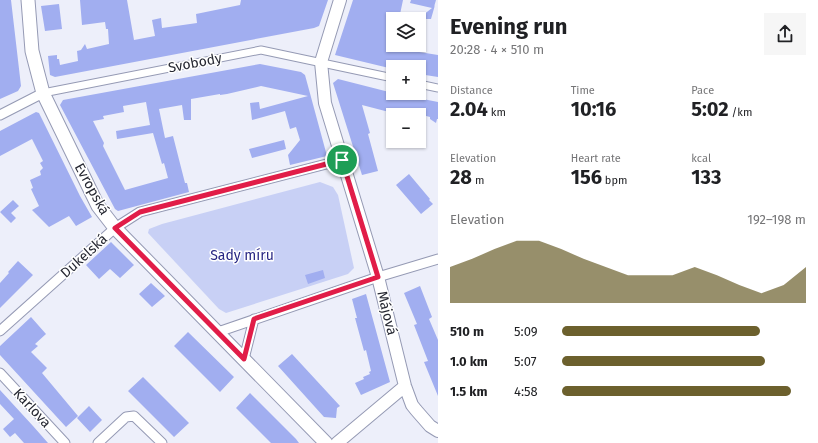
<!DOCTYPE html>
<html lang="en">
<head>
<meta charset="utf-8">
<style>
	:root { --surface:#fff; --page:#f6f6f6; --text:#202124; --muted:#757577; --accent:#6c602d }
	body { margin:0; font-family:"Fira Sans",sans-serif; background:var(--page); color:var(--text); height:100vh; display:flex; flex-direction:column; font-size:15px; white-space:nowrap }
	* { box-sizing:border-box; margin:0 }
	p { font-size:13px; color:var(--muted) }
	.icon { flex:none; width:22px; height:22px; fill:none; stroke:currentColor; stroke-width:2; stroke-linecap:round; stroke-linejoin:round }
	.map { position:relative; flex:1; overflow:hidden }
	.side { display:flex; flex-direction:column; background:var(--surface); width:380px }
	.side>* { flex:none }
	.buttons { position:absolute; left:386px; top:12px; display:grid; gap:8px }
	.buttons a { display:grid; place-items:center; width:40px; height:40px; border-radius:0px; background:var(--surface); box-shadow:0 1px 3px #0004; font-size:20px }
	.pin { position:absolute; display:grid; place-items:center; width:34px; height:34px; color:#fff; margin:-17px; border:2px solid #fff; border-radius:50%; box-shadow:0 1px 4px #0007 }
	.round { display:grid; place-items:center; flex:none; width:42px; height:42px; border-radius:0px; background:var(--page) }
	.summary { display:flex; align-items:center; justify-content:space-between; height:68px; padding:0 12px }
	h1 { font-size:22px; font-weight:700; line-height:30px }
	.stats { display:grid; grid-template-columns:repeat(3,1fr); gap:6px; height:68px; padding:4px 12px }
	.stats div { display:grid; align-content:center }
	.stats b { font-size:20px; font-weight:700 }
	.stats small { font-size:11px; font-weight:400 }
	.stats p { font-size:11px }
	.chart { height:112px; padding:8px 12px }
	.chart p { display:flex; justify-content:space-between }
	.chart svg { width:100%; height:72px; margin-top:4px; fill:var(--accent); opacity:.7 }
	ul { padding:0 12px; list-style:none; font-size:13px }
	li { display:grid; grid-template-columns:64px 48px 1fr; align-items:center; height:30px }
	li i { height:10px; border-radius:5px; background:var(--accent) }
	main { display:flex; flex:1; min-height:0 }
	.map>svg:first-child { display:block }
	.green { fill:#c8d0f5 }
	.building { fill:#a1aef0; fill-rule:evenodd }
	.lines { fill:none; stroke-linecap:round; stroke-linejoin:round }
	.pedestrian-casing { stroke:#959ab4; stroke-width:9 }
	.minor-casing { stroke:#959ab4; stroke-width:11 }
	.tertiary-casing { stroke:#959ab4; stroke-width:14 }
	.secondary-casing { stroke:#959ab4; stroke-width:15 }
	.pedestrian { stroke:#fff; stroke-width:7 }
	.minor { stroke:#fff; stroke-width:9 }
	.tertiary { stroke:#fff; stroke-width:12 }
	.secondary { stroke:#fff; stroke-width:13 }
	.route-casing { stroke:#fff; stroke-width:8 }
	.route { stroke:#e11d48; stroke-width:5 }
	.labels { text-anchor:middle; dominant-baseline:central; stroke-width:3; stroke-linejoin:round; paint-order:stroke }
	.street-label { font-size:14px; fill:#262832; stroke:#fff }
	.park-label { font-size:14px; fill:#272683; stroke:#fff }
</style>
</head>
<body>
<main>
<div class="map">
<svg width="438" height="443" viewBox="0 0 438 443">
	<rect width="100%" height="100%" fill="#edeffa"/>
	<path class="green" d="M320,182L333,187L338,195L354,268L348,274L226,313L219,309L148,233L149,229L162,224Z"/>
	<path class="building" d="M0,0H11L21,86L18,91L0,99Z
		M80,0H127L134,40L155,36L152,20L161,18L162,28L197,23L196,14L240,5L241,0H328L319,26L314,28L55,77L50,75L48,56L57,55V59H59L60,65L78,61L77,51L81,50L85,44L87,49L109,44L108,29H106L105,22L82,25Z
		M353,0H403L399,19H393V45H415L413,51L438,55V77L419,74V67L389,68L335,55Z
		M411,0H436L434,7L435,5L431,19H418L432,8L410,3Z
		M59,4L62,29L45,31L41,6Z
		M260,64L301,72L305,75L327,156L290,165L288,155L300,140L296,127L290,129L285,111L252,120L250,103L259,102L260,109L308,96L261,86L227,94L220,95V94L191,99V120H184L182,105L159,109L165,138L173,136L185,183H187L189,192L118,211L115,209L60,105L63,100ZM146,102L150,125L116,131L117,139L153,133L162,164L164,163L168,178L125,190L103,146L104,143L93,121L104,119L103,116L124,112L123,106Z
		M338,79L393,93L438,102V119H437L436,123L430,119V117L411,112L410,115H389V112L362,105L370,133L368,134L378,171L362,175L333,83Z
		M36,112L39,113L80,196L92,217L76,226L69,216L49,227L32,210L39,206L31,189L33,188L30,180L41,175L40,171L43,168L40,163L43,161L32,139L0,156V131Z
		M284,140L286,149L252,158L249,149Z
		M409,174L430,199L429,200L433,204L421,214L396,185Z
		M13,200L19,206L11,213L16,218L11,223L0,212Z
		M111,242L134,265L120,278L110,269L99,279L86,265Z
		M18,261L33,275L0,308V283L9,273L8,272Z
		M323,270L325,278L308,284L305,275Z
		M151,283L165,296L152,307L139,294Z
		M420,286L432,317L429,319L438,340V396L424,362L428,361L414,325L417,324L404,293Z
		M366,294L390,382L361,395L355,383L364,379L363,377L370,374L369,372L371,371L366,350L364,351L355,318H357L352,299Z
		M31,317L46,334L35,344L38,346L31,352L47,368L42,373L78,416L66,427L0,355V346Z
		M188,332L234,377L220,392L174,346Z
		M292,354L340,406L337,408L336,418L324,417L278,366Z
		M143,377L189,423L174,437L128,391Z
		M0,390L33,426L48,443H24L15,433L10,437L3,429L14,419L0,404Z
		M250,393L296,439L299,443H271L236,408Z
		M89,406L102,420L90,432L77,418Z"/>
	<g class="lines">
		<defs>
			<path id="pedestrian" d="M419,84L438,88
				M43,93L261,50L393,78"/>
			<path id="minor" d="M0,115L43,93
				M0,331L115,228L140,212L342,160
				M218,332L378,277L438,259
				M244,359L254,319
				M0,373L65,443
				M98,443L126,417L134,416L162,443"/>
			<path id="tertiary" d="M340,0L321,62L325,103L378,277L405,386L412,405L416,410L430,426L438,431
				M337,443L405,386"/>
			<path id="secondary" d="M28,0L32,51L43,93L98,206L115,228L326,443"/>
		</defs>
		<use href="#pedestrian" class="pedestrian-casing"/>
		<use href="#minor" class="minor-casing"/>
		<use href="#tertiary" class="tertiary-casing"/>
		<use href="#secondary" class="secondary-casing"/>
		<use href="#pedestrian" class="pedestrian"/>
		<use href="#minor" class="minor"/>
		<use href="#tertiary" class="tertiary"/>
		<use href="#secondary" class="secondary"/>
	</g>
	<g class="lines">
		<defs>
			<path id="route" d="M342,160L378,277L254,319L244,359L115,228L140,212Z"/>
		</defs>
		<use href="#route" class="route-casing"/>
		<use href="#route" class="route"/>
	</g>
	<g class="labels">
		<g class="street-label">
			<text transform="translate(195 63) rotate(-11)">Svobody</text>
			<text transform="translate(92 189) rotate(61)">Evropská</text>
			<text transform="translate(84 256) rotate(-42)">Dukelská</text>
			<text transform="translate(387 313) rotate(76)">Májová</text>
			<text transform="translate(32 408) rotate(47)">Karlova</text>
		</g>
		<g class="park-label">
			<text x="242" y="255">Sady míru</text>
		</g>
	</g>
</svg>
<div class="buttons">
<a><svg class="icon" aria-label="layers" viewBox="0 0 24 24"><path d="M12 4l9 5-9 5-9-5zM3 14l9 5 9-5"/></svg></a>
<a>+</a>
<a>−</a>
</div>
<div class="pin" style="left:342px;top:160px;background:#1e9e55"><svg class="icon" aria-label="arrive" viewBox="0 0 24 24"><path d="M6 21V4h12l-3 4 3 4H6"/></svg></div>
</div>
<section class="side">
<div class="summary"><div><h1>Evening run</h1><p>20:28 · 4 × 510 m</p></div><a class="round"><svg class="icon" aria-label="share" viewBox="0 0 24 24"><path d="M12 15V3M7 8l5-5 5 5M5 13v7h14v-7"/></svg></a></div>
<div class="stats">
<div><p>Distance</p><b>2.04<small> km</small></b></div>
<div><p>Time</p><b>10:16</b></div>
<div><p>Pace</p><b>5:02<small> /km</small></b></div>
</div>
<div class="stats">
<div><p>Elevation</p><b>28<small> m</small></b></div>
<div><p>Heart rate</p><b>156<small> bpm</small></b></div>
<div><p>kcal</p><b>133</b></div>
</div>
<div class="chart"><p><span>Elevation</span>192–198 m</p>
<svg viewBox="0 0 160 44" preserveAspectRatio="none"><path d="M0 44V22L10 17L20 11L30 6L40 6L50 11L60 17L70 22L80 27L90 27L100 27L110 22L120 27L130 33L140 38L150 33L160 22V44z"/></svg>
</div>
<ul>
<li><b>510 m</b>5:09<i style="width:81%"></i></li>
<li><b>1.0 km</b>5:07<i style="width:83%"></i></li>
<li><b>1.5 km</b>4:58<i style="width:94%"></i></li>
</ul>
</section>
</main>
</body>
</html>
